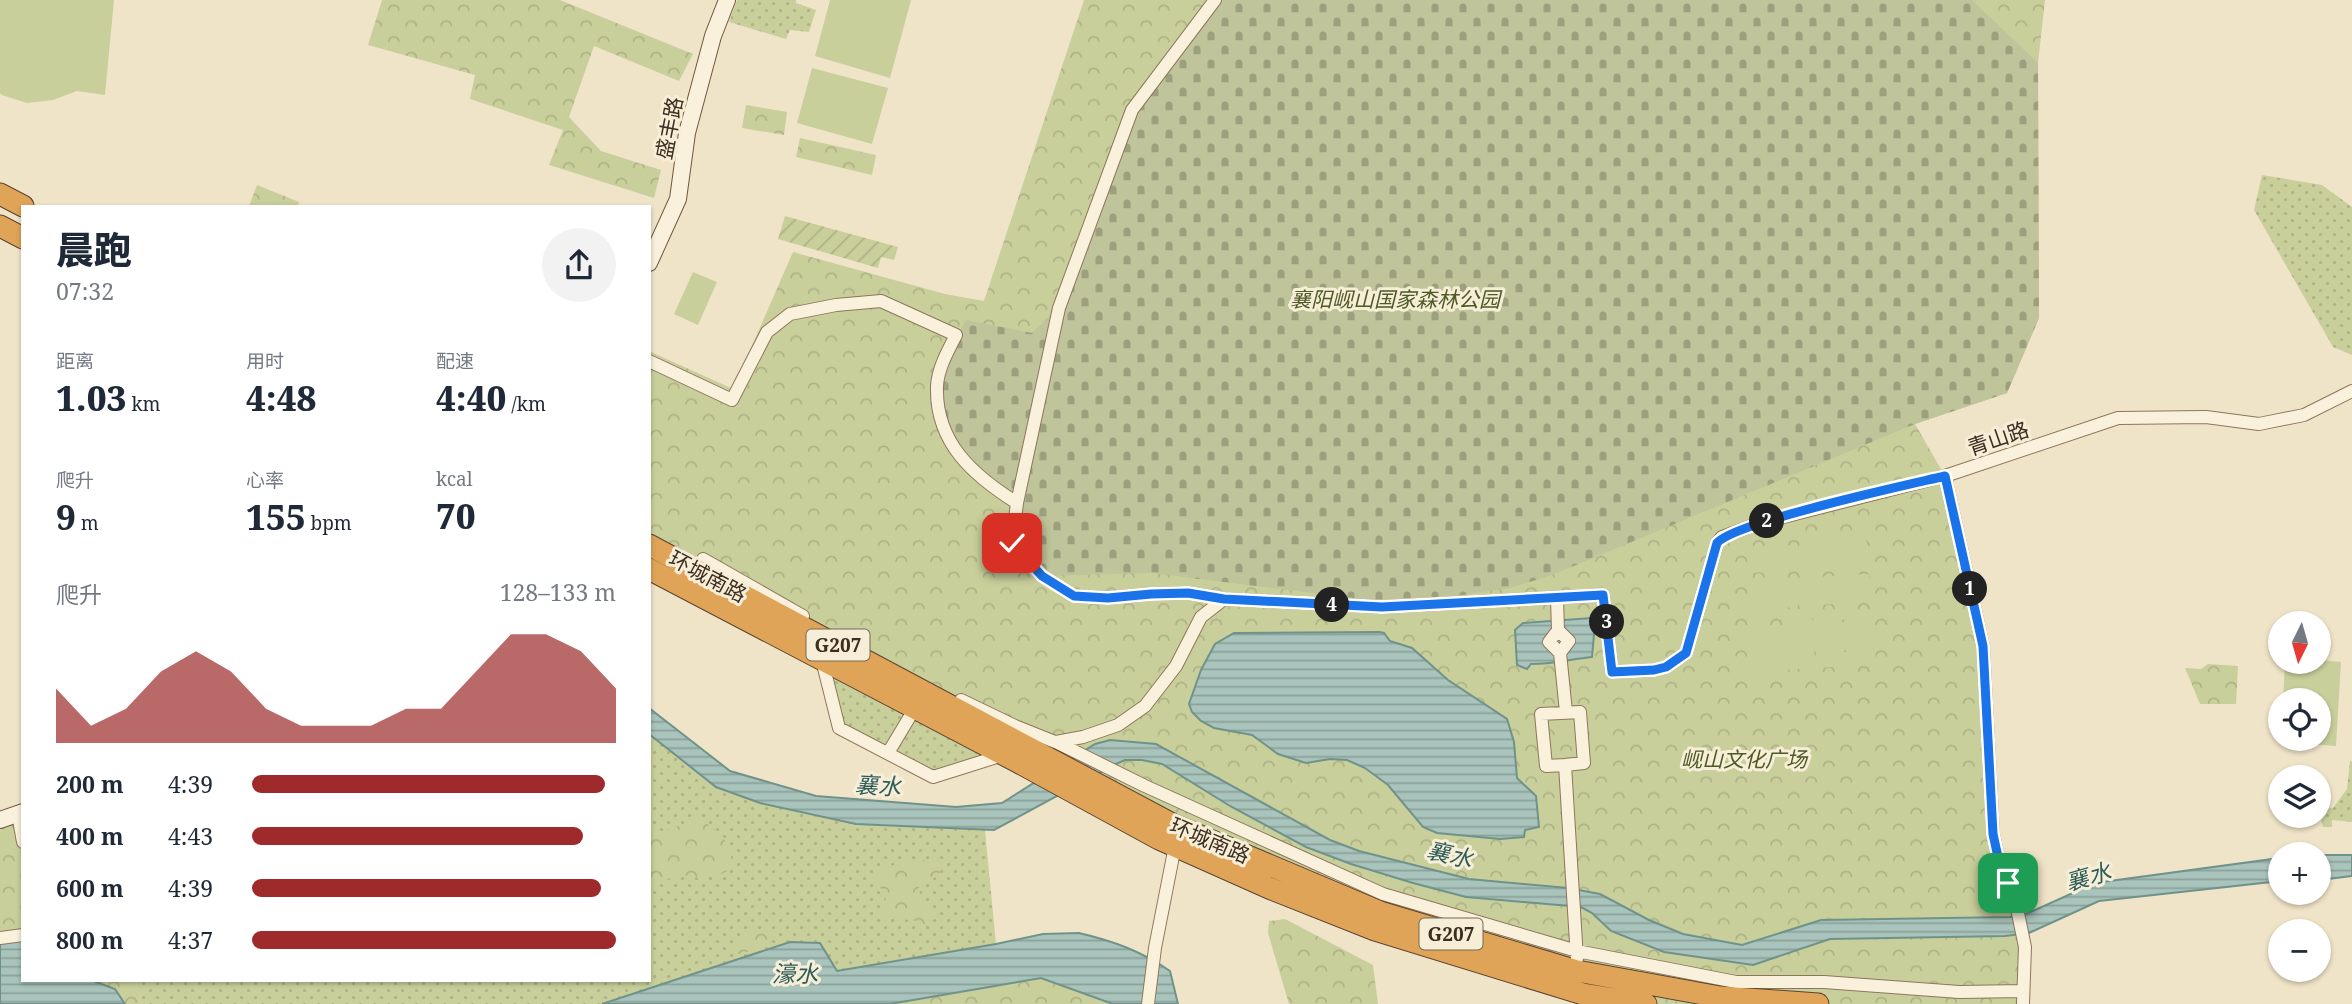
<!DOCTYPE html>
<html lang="zh">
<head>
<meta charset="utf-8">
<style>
	:root { --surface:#fff; --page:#f2f2f3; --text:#1f2937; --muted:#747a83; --accent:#9e2a2b }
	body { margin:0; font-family:"Noto Serif","Noto Sans SC",serif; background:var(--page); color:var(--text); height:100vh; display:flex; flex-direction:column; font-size:26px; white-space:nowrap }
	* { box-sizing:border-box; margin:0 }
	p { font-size:23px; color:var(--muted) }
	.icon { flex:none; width:38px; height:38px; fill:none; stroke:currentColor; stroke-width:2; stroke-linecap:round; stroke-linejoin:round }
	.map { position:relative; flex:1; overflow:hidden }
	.drawer { position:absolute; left:21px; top:205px; width:630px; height:777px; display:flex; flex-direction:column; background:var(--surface); border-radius:0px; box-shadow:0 2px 5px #0004 }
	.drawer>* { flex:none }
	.needle { width:46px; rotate:185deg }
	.buttons { position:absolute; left:2268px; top:611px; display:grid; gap:14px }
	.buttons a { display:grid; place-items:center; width:63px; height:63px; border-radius:50%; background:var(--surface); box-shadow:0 2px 5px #0004; font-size:35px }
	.pin { position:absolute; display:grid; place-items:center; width:60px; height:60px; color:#fff; margin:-30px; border-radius:14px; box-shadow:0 4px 10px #0006 }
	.km { position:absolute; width:35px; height:35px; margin:-18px; border-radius:50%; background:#222; color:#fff; font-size:19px; line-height:35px; text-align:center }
	.round { display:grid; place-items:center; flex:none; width:74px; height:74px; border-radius:37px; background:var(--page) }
	.summary { display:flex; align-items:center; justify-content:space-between; height:119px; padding:0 35px }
	h1 { font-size:38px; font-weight:800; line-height:52px }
	.figures { display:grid; grid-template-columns:repeat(3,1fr); gap:10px; height:119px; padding:7px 35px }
	.figures div { display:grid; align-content:center }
	.figures b { font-size:35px; font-weight:800 }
	.figures small { font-size:19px; font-weight:400 }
	.figures p { font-size:19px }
	.chart { height:196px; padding:14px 35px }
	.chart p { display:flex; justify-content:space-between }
	.chart svg { width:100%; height:126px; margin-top:7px; fill:var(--accent); opacity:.7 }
	ul { padding:0 35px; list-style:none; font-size:23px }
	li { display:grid; grid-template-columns:112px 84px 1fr; align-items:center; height:52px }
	li i { height:18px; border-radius:9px; background:var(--accent) }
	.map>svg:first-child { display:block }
	.grass { fill:url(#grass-dots) }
	.forest { fill:url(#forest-crowns) }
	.cemetery { fill:url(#cemetery-stones) }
	.garden { fill:url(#garden-furrows) }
	.pitch { fill:#c9cf9b }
	.water { fill:url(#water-rules); stroke:#6f938a; stroke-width:2 }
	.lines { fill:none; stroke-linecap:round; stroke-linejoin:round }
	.street-casing { stroke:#8d765c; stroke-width:14 }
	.secondary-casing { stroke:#6f573f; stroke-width:18 }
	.highway-casing { stroke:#5b4430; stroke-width:23 }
	.street { stroke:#faf1dc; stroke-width:12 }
	.secondary { stroke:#faf1dc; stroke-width:16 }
	.highway { stroke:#e0a458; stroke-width:21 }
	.route-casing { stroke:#fff; stroke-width:14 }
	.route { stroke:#1a73e8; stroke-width:9 }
	.labels { text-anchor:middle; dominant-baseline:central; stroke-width:6; stroke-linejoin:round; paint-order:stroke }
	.shield { fill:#f7eed8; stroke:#756857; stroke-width:2 }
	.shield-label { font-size:19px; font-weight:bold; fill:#3d2e20 }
	.street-label { font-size:21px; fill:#3d2e20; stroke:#f7eed8 }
	.park-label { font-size:21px; font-style:italic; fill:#4d5a26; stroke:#f7eed8 }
	.water-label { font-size:23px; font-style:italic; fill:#2f5d5a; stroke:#f7eed8 }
</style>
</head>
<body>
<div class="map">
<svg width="2352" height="1004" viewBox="0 0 2352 1004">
	<defs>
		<pattern id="grass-dots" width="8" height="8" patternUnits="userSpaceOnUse" patternTransform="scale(1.75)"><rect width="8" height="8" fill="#c9cf9b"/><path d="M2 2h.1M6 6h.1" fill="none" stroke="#aeb285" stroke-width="1.8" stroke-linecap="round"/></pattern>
		<pattern id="forest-crowns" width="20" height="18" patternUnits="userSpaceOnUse" patternTransform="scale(1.75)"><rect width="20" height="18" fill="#c9cf9b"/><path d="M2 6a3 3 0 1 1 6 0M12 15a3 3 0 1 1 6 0" fill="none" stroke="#aeb285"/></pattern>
		<pattern id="cemetery-stones" width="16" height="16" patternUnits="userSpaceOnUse" patternTransform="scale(1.75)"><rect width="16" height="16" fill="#bfc49a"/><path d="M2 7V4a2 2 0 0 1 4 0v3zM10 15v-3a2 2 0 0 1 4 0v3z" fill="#9ca07d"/></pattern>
		<pattern id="garden-furrows" width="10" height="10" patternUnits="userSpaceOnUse" patternTransform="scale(1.75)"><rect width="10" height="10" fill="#c9cf9b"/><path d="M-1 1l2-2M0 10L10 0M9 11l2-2" fill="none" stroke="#aeb285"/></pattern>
		<pattern id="water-rules" width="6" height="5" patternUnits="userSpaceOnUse" patternTransform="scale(1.75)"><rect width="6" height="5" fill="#a9c4bc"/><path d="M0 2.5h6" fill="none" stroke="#8ba098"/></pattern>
	</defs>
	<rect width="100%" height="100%" fill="#f0e4c8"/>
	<path class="grass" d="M737,0H796V3L816,10L809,32L790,30L786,39L729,22Z
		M2262,175L2322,185L2352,207V355L2333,347L2254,210Z
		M822,660L1003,755L933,777L839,728Z
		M649,734L716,787L760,803L856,824L985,830L996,944L837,971L790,942L602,1004H142L135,980H649Z
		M2350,761H2352V822L2332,820V827H2323L2319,813L2322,808H2333L2347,789Z"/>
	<path class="forest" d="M382,0H560L693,54L679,81L594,46L569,117L601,151L661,170L654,198L549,165L563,130L470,99L475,75L368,45Z
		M1084,0H2045L2038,63L2039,318L2007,393L1915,424L1945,476L1983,646L1993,834L2012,885L2029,1004H1646L1375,930L649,568L657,554L649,550V351L733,389L793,252L945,294L984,301Z
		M746,105L787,112L784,135L742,128Z
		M800,138L876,155L872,175L796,157Z
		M257,185L299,202L298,206H249Z
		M2208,664L2238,666L2236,704H2200L2185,668L2201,669Z
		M23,812V980H135L142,1004H0V820Z
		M702,819L724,838L733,862L730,869L724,873L699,879L694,875L671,878L649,883V835Z
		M926,860L937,861L940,871L938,877L918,881L921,901C930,907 935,910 933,921L924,924L912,920L886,918L883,914L886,896L875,880L873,872L876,868Z
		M1285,919L1373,965L1378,1004H1289L1268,933L1269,921Z
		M766,927L770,930L772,942L771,945L739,954L736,953L733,940Z
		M1041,978L1113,1004H890Z"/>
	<path class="cemetery" d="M1215,0H1972L2038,63L2039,318L2007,393L1915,424L1552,575L1510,588L1457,596L1370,600L1151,573L1042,576L1017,503L960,459L941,417L943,361L966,320L1032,333L1058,308L1132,110Z"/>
	<path class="garden" d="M785,216L898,247L894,260L881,257L878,268L778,239Z"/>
	<path class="pitch" d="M0,0H114L105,95L77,91L53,100L27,103L2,95L0,93Z
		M830,0H911L890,78L815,56Z
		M812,68L888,88L872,144L797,123Z
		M693,272L717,282L698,325L674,314Z
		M1866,535L1868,563L1801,567L1799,539Z
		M1795,545L1797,570L1750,573L1749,548Z
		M1869,574L1871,601L1804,606L1802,578Z
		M1797,582L1798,607L1751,610L1750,585Z
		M1873,614L1876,664L1847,666L1844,616Z
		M1842,616L1845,666L1817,668L1813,618Z
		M1812,619L1815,668L1786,670L1783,620Z
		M1781,626L1782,643L1747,645L1746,628Z
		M1782,644L1784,661L1749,663L1748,646Z
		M2319,660L2341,662L2336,746L2280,742V734V738H2319V700H2283L2285,662Z
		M1784,663L1785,679L1751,682L1749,665Z"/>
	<path class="water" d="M1592,618L1595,623L1592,657C1571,659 1553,664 1531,664L1527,669L1517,665L1515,630L1523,623Z
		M1379,632L1384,633L1390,641L1412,648L1448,680L1507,719L1514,742L1517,778L1536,796L1539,827L1525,830L1524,837L1500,839L1437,833L1423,827L1388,785L1365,768L1347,760L1330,759L1306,763L1278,754L1252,735L1214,728L1201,721L1192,712L1189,704L1201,670L1215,644L1234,633Z
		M649,708L730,771L816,796L956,807L1002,803L1095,744L1110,740L1156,744L1330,840L1359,851L1469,879L1568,888L1600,894L1649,920L1683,934L1742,945L1821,920L2010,917L2026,914L2095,883L2280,858V881L2099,901L2029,933L2005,936L1830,939L1753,965L1664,952L1611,931L1592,913L1581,907L1466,897L1413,883L1351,864L1306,847L1230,806L1162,764L1142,760H1125L1116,764L994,830L856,824L760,803L716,787L649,734Z
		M2319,855H2352V876L2319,880Z
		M1079,933C1113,941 1141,951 1170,971L1178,1004H1113L1041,978L890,1004H602L790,942L820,943L837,971L996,944L1043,934Z
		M23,935V980H91L115,989L125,1004H0V938Z"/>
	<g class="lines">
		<defs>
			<path id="street" d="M649,361L732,400L767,332L790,314L836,305L881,301L956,335C948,351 938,368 937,386C935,443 974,476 1017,503L1012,543L1042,576L1074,596L1108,598L1151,594L1188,593L1224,599L1382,607L1603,595L1612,672L1654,670L1666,667L1686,653L1717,543L1722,537L1759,523L1945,476L2118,418L2206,417L2259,424L2304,415L2352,391
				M1945,476L1983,646L1993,834L2001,871L2014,894L2025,947L2023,1004
				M1017,503L1059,308L1132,110L1215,0
				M703,559L803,616
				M1557,599L1558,630L1569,641L1560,653
				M1558,630L1549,642L1560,653L1566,712
				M822,660L839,728L933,777L1003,755
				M961,700L1015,726L1055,742
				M1056,742L1145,786L1383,894L1577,951L1736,982H1824L1959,992L2023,991
				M1056,742L1083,737L1118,725L1145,706L1176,666L1201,617L1224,599
				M888,753L915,708
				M1565,765L1546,766L1541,714L1580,712L1584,763L1565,765L1577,959
				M18,814L23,842
				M0,938L23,935
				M1148,1004L1155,948L1175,846"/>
			<path id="secondary" d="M649,263L678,199L687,133L713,36L727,0
				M0,820L23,812"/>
			<path id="highway" d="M0,194L23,206
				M0,226L23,238
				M649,545L1172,824L1380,912L1577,971L1720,997L1818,1004
				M649,569L1016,761L1159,839L1269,888L1375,930L1583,994L1646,1004"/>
		</defs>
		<use href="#street" class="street-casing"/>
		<use href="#secondary" class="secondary-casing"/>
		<use href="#highway" class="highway-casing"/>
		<use href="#street" class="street"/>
		<use href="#secondary" class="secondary"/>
		<use href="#highway" class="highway"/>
	</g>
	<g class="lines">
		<defs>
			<path id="route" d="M1012,543L1042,576L1074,596L1108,598L1151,594L1188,593L1224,599L1382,607L1603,595L1612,672L1654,670L1666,667L1686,653L1717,543C1735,522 1907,485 1945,476L1983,646L1993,834L2001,871L2008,883"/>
		</defs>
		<use href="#route" class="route-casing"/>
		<use href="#route" class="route"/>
	</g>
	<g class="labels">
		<g class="shield">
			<rect x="806.5" y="629.5" width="63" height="31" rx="5"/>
			<rect x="1419.5" y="918.5" width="63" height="31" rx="5"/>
		</g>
		<g class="shield-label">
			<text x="838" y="645">G207</text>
			<text x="1451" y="934">G207</text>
		</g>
		<g class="street-label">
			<text transform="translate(669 128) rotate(-79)">盛丰路</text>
			<text transform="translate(1998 438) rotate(-19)">青山路</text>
			<text transform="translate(708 576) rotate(28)">环城南路</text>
			<text transform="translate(1210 840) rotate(23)">环城南路</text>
		</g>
		<g class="park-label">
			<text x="1395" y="299">襄阳岘山国家森林公园</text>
			<text x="1744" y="759">岘山文化广场</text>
		</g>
		<g class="water-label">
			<text transform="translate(878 785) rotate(3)">襄水</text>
			<text transform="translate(1450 854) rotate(13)">襄水</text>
			<text transform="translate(2088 876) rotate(-16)">襄水</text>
			<text x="795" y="973">濠水</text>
		</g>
	</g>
</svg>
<div class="buttons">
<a><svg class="needle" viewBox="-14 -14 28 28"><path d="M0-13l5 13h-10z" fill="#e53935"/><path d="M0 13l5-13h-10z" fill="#747a83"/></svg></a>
<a><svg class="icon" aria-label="locate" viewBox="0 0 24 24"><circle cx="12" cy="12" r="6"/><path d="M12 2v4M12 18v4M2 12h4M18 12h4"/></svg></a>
<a><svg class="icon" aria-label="layers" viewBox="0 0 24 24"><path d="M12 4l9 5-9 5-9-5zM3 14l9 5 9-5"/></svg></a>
<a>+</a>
<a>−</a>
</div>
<div class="pin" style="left:2008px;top:883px;background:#1e9e55"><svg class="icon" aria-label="arrive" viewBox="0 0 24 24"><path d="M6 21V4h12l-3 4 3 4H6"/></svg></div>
<div class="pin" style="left:1012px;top:543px;background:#d93025"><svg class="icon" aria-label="check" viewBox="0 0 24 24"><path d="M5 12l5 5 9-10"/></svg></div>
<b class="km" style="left:1970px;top:589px">1</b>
<b class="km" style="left:1767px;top:521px">2</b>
<b class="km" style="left:1607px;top:622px">3</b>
<b class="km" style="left:1332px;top:605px">4</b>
<section class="drawer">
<div class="summary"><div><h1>晨跑</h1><p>07:32</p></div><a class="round"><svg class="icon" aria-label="share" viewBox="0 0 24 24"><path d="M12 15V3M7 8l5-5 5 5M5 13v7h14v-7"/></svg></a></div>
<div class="figures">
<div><p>距离</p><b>1.03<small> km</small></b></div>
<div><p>用时</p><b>4:48</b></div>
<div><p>配速</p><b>4:40<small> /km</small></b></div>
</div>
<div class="figures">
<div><p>爬升</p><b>9<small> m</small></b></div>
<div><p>心率</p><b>155<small> bpm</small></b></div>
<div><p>kcal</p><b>70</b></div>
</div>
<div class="chart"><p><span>爬升</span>128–133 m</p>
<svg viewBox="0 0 160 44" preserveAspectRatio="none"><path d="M0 44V25L10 38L20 32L30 19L40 12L50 19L60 32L70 38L80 38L90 38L100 32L110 32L120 19L130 6L140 6L150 12L160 25V44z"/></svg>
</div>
<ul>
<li><b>200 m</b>4:39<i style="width:97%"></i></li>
<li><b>400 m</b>4:43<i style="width:91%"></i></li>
<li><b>600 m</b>4:39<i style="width:96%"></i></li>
<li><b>800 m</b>4:37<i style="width:100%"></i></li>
</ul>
</section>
</div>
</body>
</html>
